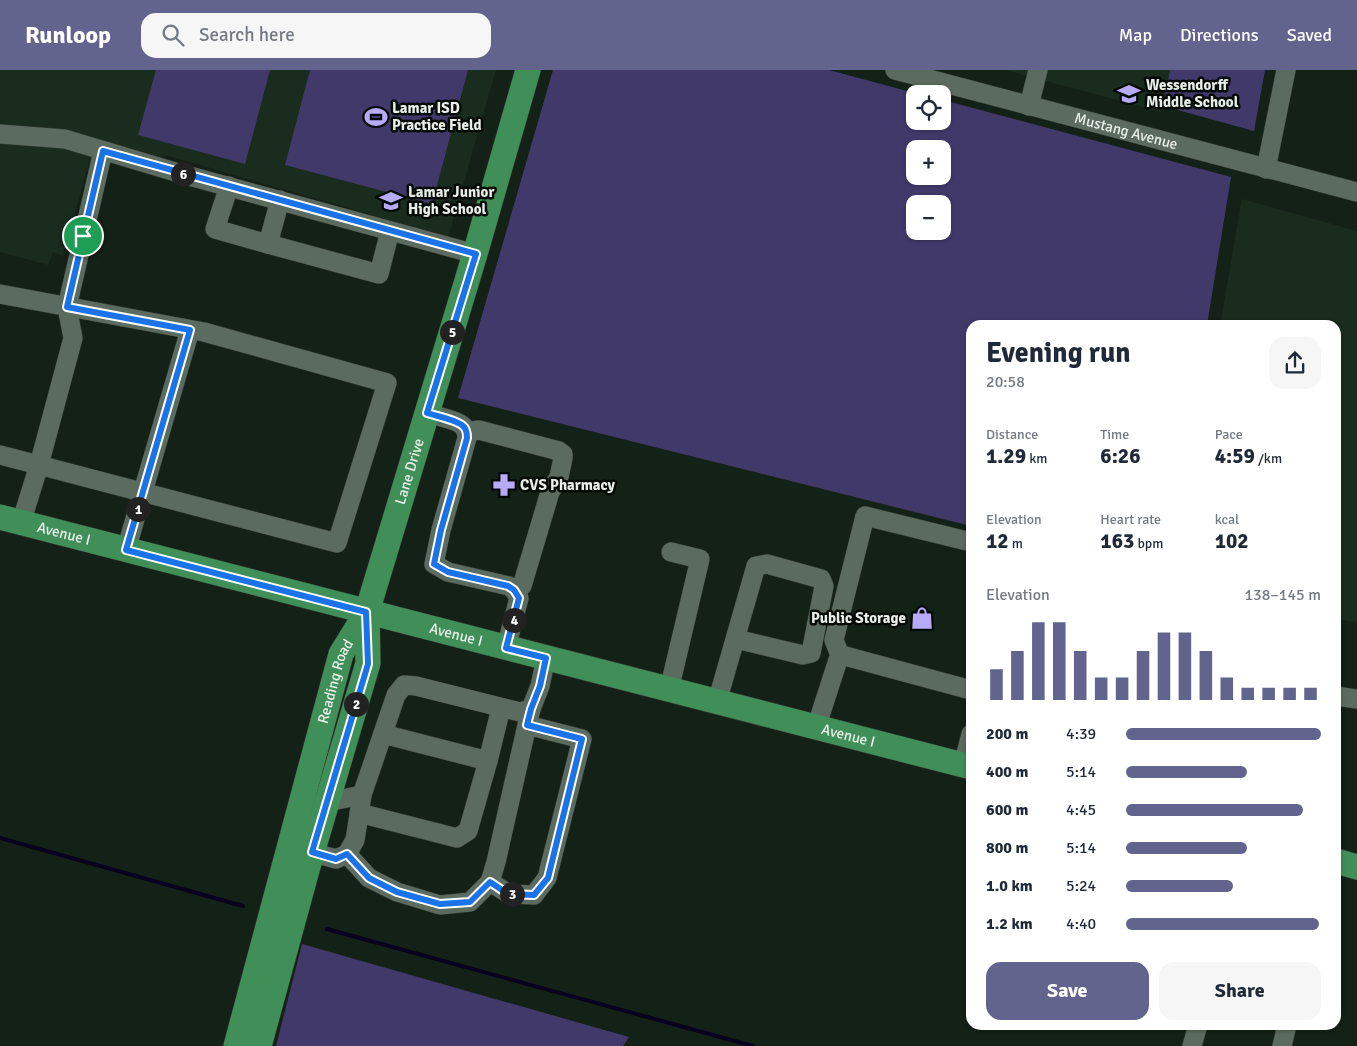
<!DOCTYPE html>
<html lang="en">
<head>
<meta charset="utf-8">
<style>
	:root { --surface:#fff; --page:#f6f6f7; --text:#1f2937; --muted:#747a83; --accent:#63648e }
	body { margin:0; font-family:Signika,sans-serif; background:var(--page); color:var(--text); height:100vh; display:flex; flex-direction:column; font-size:19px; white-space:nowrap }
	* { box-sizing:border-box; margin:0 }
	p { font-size:16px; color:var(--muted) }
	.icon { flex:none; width:28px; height:28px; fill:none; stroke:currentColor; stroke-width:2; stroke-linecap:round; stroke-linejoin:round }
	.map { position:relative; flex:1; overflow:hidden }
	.side { position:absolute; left:966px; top:250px; width:375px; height:710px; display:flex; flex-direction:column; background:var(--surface); border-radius:15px; box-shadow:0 1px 4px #0004 }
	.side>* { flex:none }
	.fabs { position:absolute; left:906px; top:15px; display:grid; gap:10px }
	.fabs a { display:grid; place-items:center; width:45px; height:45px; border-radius:10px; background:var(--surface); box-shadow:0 1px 4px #0004; font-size:25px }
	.pin { position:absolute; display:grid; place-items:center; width:42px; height:42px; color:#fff; margin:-21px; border:2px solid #fff; border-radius:50%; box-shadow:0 1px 5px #0007 }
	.km { position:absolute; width:25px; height:25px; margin:-12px; border-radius:50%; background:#222; color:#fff; font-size:14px; line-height:25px; text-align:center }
	.round { display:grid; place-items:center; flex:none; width:52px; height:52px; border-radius:15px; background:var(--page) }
	.headline { display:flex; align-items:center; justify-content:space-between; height:85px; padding:0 20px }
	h1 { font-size:28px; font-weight:800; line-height:38px }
	.metrics { display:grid; grid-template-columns:repeat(3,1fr); gap:8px; height:85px; padding:5px 20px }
	.metrics div { display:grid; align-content:center }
	.metrics b { font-size:21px; font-weight:800 }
	.metrics small { font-size:14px; font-weight:400 }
	.metrics p { font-size:14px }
	.chart { height:140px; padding:10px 20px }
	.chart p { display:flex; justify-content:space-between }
	.chart svg { width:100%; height:90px; margin-top:5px; stroke:var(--accent); stroke-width:6 }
	.button { display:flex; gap:10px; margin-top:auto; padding:10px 20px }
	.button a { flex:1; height:58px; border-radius:15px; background:var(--accent); color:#fff; font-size:20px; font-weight:800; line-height:58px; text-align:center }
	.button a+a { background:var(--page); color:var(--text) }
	ul { padding:0 20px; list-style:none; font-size:16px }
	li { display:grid; grid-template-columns:80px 60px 1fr; align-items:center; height:38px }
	li i { height:12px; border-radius:6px; background:var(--accent) }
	header { display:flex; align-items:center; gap:30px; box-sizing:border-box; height:70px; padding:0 25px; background:var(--accent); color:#fff }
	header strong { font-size:24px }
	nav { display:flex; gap:28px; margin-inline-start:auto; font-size:18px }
	.search { width:350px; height:45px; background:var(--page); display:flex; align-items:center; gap:12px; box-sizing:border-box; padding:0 18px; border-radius:15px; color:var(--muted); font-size:19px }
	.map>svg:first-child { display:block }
	.built { fill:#1a2c1e }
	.green { fill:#42396b; fill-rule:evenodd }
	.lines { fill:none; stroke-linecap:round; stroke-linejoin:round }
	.stream { stroke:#08001f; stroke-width:4 }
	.minor-casing { stroke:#343c35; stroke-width:20 }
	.major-casing { stroke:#343c35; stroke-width:26 }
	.minor { stroke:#5c6b5f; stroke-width:19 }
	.major { stroke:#408e58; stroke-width:25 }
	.route-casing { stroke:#fff; stroke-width:10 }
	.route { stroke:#1a73e8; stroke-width:6 }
	.labels { text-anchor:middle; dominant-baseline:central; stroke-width:5; stroke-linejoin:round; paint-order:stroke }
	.poi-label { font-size:15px; font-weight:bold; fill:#e7efe8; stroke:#050905; text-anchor:start }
	.street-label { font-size:15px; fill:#e7efe8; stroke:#050905 }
</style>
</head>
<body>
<header>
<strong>Runloop</strong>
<div class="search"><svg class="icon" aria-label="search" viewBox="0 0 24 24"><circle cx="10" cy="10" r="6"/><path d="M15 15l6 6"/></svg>Search here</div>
<nav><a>Map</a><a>Directions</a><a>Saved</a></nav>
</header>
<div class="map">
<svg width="1357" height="976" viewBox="0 0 1357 976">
	<rect width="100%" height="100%" fill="#142117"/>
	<path class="built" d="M0,0H496L448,167L169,86L90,89L63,186L53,182L48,195L0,182Z
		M1006,0H1170L1161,42Z
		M1242,129L1357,161V553L1336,548V255H1220Z"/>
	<path class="green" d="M156,0H270L245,94L138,65Z
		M310,0H468L432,134L285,95Z
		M553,0H829L918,24H915V51H942L943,30L1231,107L1207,255H971V456L458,328ZM915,79H942V106H915ZM915,134H942V161H915Z
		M1170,0H1265L1254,61L1163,36Z
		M302,874L629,967L623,976H276Z"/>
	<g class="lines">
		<path class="stream" d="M0,768L243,836
			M327,859L753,976"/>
		<defs>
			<g id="minor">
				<path id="s1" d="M895,0L1357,122"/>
				<path d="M1029,36L1038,0"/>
				<path d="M0,64L65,69L182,104L475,184"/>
				<path d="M1266,99L1286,0"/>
				<path d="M229,116L215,159L268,174"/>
				<path d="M280,130L268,174L379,204L390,161"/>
				<path d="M0,224L204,262L387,313L337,473L0,385"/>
				<path d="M427,343C436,346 457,350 463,356C467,359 467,364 467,368L441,460L434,494L448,502L509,516L514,520L519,528L506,578"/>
				<path d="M466,362L479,360L559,381L563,384V388L559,407L550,422L522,516L514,520"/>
				<path d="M21,453L39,395L73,268L67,237L103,81"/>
				<path d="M126,480L190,260"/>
				<path d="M841,588L834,570L865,446L971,472"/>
				<path d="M669,620L700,489L671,482"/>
				<path d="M1336,626L1357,629"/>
				<path d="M717,632L756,496L767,494L821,509L824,516L811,583L803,585L736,569"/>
				<path d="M527,655L582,669L547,808L534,825L509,824L490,812L496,792L527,655L531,639"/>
				<path d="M816,658L838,590L845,586L971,620"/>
				<path d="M383,664L488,691L501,638"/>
				<path d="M963,695L971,664"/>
				<path d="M327,732L362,725"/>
				<path d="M359,743L457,768L468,761L488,691"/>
				<path d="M300,779L336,789L347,784L355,770L362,725L396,625L404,615L416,616L520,642L531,639L540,616L546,588"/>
				<path d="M347,784L369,808L397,822L440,835L470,832L490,812"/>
				<path d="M1192,976L1198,955"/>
				<path d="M1282,976L1287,955"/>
			</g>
			<g id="major">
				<path id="s2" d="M0,447L971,697"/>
				<path d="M1336,791L1357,797"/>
				<path id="s3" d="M236,976L341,584L367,542L475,184L528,0"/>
				<path d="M259,976L307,800L368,593L367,542"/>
			</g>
		</defs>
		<use href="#minor" class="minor-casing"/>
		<use href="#major" class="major-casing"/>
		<use href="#minor" class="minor"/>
		<use href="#major" class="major"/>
	</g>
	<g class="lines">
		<defs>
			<path id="route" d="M103,81L476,184L427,343C436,346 457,350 463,356C467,359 467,364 467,368L441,460L434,494L448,502L508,516L514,520L519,528L506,578L546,588L540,616L531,639L527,655L582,669L548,808L534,825L508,824L490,812L470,832L440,834L397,822L369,808L347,784L336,789L312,782L368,594L366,542L126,480L190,260L67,237Z"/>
		</defs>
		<use href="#route" class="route-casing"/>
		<use href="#route" class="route"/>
	</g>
	<defs>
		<symbol id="school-bare" viewBox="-9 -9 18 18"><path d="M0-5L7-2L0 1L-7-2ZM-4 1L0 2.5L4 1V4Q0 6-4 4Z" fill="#b7abf8" stroke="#050905" stroke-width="2.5" paint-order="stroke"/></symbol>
		<symbol id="stadium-bare" viewBox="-9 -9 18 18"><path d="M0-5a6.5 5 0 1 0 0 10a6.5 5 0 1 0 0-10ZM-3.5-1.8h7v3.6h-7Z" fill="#b7abf8" stroke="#050905" stroke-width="2.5" paint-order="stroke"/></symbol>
		<symbol id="pharmacy-bare" viewBox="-9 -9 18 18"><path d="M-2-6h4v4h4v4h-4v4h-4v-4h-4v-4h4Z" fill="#b7abf8" stroke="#050905" stroke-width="2.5" paint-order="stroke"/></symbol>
		<symbol id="shop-bare" viewBox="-9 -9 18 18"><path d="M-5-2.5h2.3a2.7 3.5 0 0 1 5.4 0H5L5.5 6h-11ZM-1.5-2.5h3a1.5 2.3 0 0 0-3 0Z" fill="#b7abf8" stroke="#050905" stroke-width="2.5" paint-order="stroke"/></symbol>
	</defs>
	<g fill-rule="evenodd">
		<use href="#school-bare" x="1113" y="8" width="32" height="32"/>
		<use href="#stadium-bare" x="360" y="31" width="32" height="32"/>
		<use href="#school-bare" x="375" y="115" width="32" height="32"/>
		<use href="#pharmacy-bare" x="488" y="399" width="32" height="32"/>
		<use href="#shop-bare" x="906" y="532" width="32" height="32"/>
	</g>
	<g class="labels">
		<g class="poi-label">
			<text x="1146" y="15">Wessendorff<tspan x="1146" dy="17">Middle School</tspan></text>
			<text x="392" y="38">Lamar ISD<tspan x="392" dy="17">Practice Field</tspan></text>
			<text x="408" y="122">Lamar Junior<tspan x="408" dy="17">High School</tspan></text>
			<text x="520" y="415">CVS Pharmacy</text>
			<text x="906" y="548" text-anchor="end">Public Storage</text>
		</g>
		<g class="street-label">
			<text stroke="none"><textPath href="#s1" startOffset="239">Mustang Avenue</textPath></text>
			<text stroke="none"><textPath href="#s3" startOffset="602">Lane Drive</textPath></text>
			<text stroke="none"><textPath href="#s2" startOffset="66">Avenue I</textPath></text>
			<text stroke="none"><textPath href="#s2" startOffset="471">Avenue I</textPath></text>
			<text stroke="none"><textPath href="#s3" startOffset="378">Reading Road</textPath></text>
			<text stroke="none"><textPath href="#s2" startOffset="876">Avenue I</textPath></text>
		</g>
	</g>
</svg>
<div class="fabs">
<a><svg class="icon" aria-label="locate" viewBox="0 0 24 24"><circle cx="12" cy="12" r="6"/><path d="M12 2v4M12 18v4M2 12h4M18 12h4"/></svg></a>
<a>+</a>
<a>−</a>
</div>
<div class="pin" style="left:83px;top:166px;background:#1e9e55"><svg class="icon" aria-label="arrive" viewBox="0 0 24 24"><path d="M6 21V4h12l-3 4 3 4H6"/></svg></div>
<b class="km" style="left:138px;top:439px">1</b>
<b class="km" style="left:356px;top:634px">2</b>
<b class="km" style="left:512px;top:824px">3</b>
<b class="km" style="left:514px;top:550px">4</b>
<b class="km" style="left:452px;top:262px">5</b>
<b class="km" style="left:183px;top:104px">6</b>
<section class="side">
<div class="headline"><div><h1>Evening run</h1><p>20:58</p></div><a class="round"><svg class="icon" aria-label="share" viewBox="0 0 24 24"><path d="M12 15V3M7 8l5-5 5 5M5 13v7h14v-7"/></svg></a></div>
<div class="metrics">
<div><p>Distance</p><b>1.29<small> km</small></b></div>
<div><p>Time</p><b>6:26</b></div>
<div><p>Pace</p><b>4:59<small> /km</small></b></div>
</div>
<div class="metrics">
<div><p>Elevation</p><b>12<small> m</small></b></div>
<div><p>Heart rate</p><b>163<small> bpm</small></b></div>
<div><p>kcal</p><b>102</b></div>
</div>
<div class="chart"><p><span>Elevation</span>138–145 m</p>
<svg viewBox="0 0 160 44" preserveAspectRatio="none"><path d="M5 44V29M15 44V20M25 44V6M35 44V6M45 44V20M55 44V33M65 44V33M75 44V20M85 44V11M95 44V11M105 44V20M115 44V33M125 44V38M135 44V38M145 44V38M155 44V38"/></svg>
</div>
<ul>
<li><b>200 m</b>4:39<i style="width:100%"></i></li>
<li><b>400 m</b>5:14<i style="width:62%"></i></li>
<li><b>600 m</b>4:45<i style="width:91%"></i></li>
<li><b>800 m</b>5:14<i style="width:62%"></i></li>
<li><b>1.0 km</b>5:24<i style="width:55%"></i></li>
<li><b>1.2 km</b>4:40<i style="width:99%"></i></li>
</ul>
<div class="button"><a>Save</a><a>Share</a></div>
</section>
</div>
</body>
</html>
